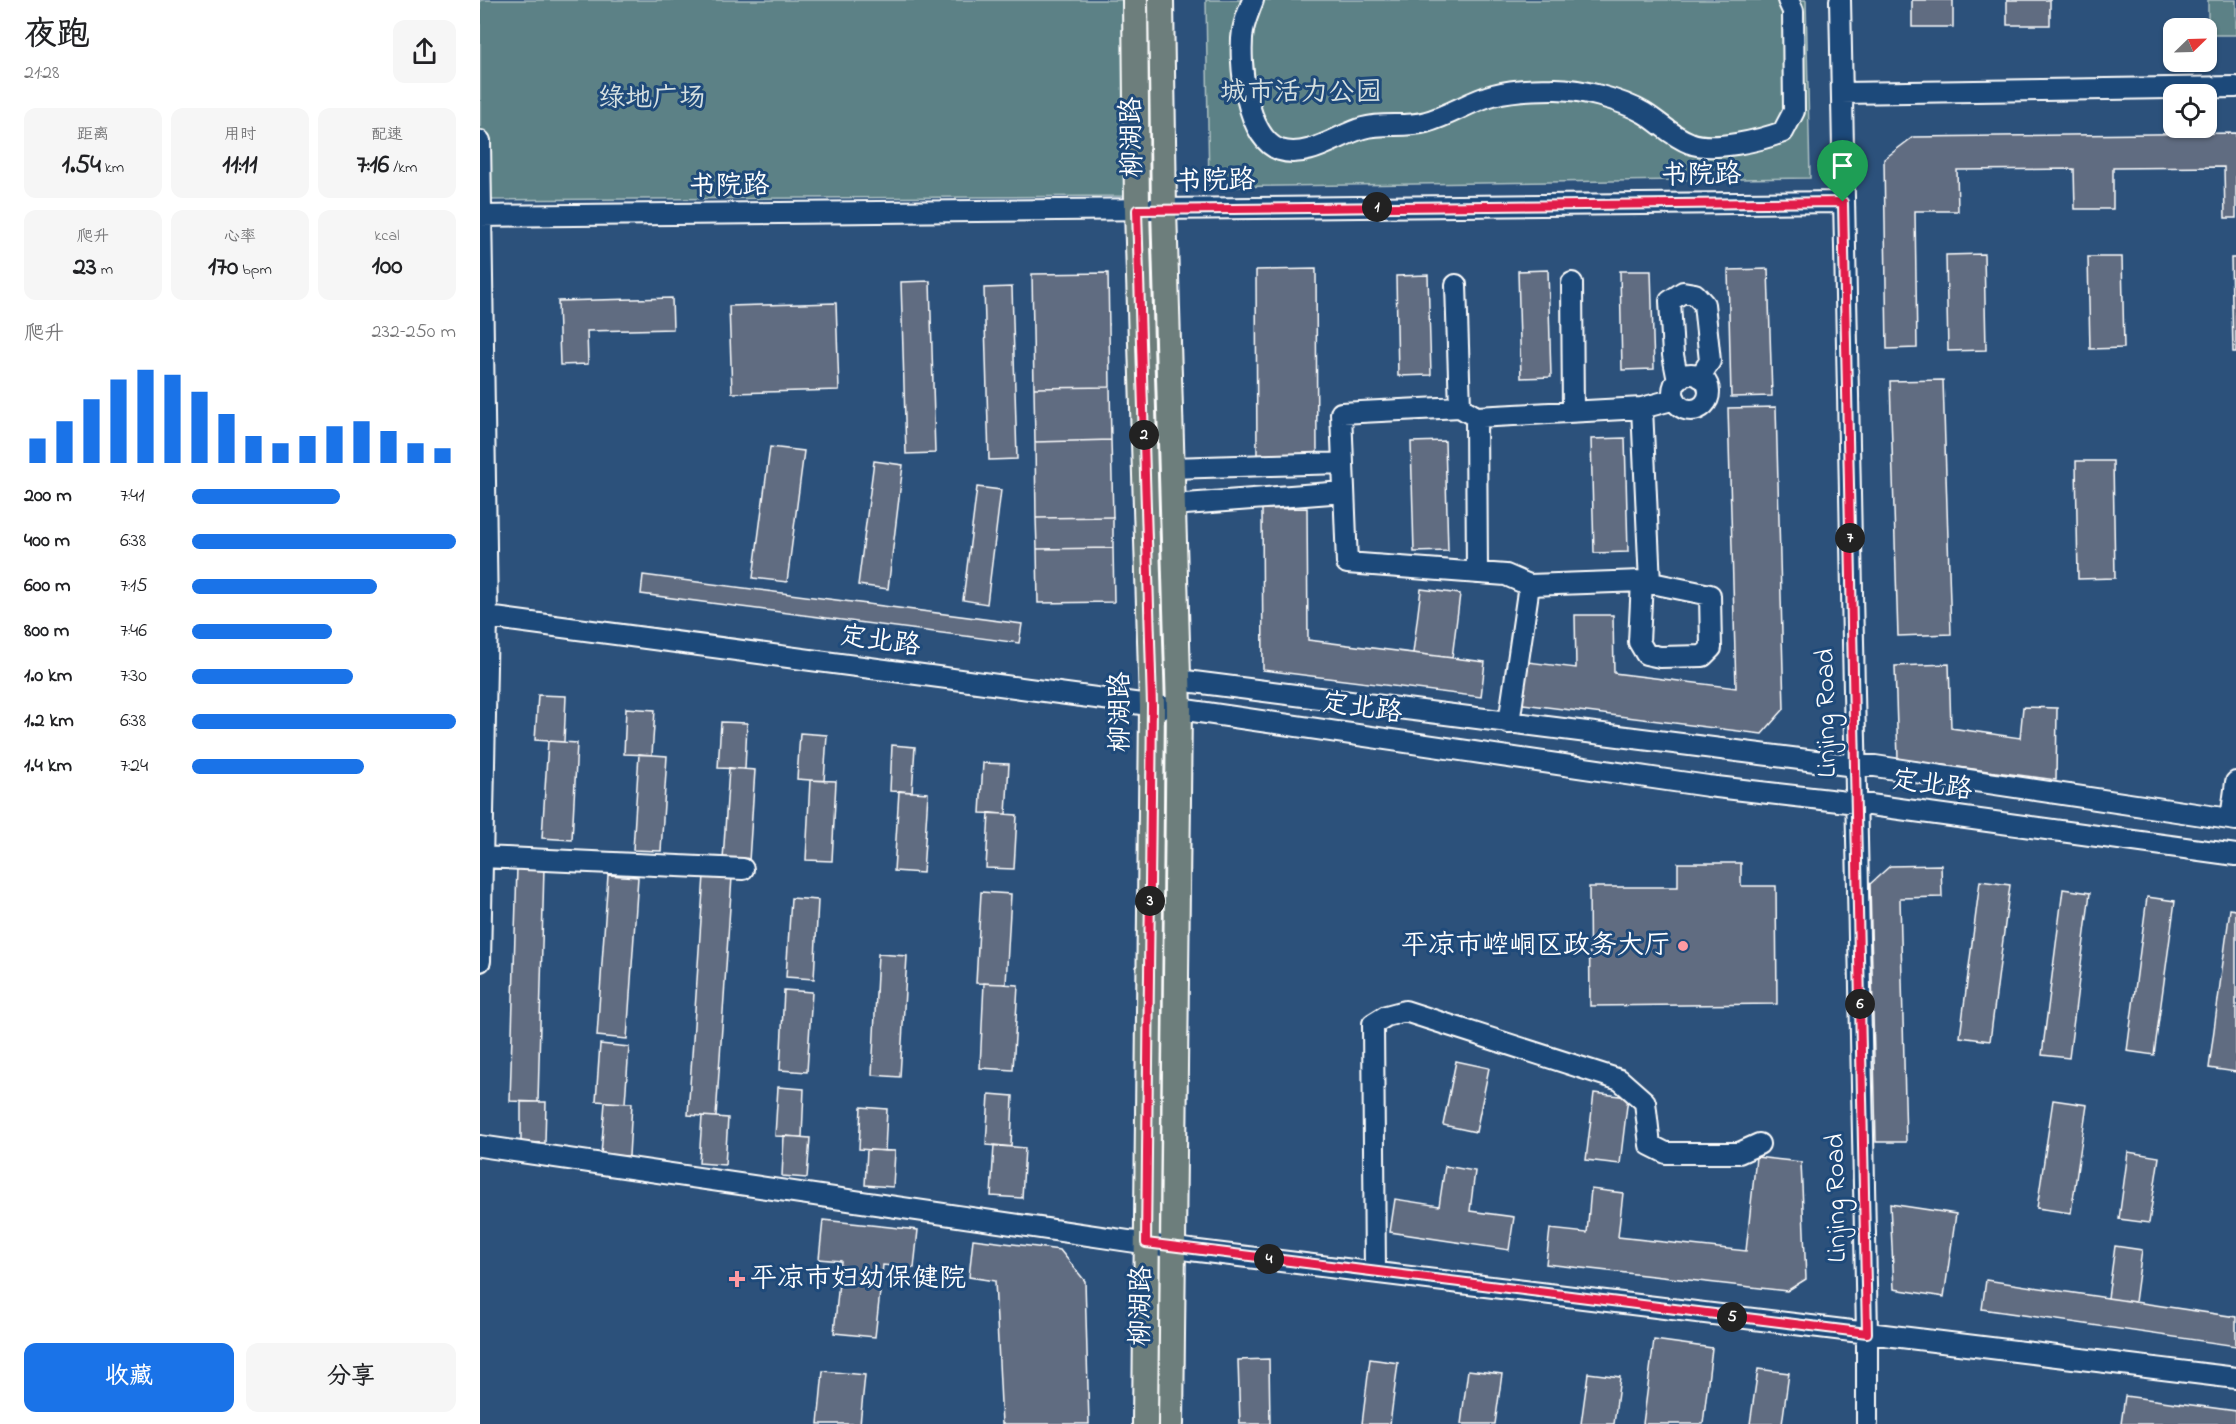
<!DOCTYPE html>
<html lang="zh">
<head>
<meta charset="utf-8">
<style>
	:root { --surface:#fff; --page:#f6f6f6; --text:#202124; --muted:#757577; --accent:#1a73e8 }
	body { margin:0; font-family:"Indie Flower","LXGW WenKai TC",sans-serif; background:var(--page); color:var(--text); height:100vh; display:flex; flex-direction:column; font-size:22px; white-space:nowrap }
	* { box-sizing:border-box; margin:0 }
	p { font-size:20px; color:var(--muted) }
	.icon { flex:none; width:33px; height:33px; fill:none; stroke:currentColor; stroke-width:2; stroke-linecap:round; stroke-linejoin:round }
	.map { position:relative; flex:1; overflow:hidden }
	.sheet { display:flex; flex-direction:column; background:var(--surface); width:480px }
	.sheet>* { flex:none }
	.needle { width:39px; rotate:67deg }
	.buttons { position:absolute; left:1683px; top:18px; display:grid; gap:12px }
	.buttons a { display:grid; place-items:center; width:54px; height:54px; border-radius:12px; background:var(--surface); box-shadow:0 2px 4px #0004; font-size:30px }
	.pin { position:absolute; display:grid; place-items:center; width:51px; height:51px; color:#fff; margin:-62px -26px; border-radius:50% 50% 50% 0; rotate:-45deg; box-shadow:0 0 6px #0007 }
	.pin .icon { rotate:45deg }
	.km { position:absolute; width:30px; height:30px; margin:-15px; border-radius:50%; background:#222; color:#fff; font-size:16px; line-height:30px; text-align:center }
	.round { display:grid; place-items:center; flex:none; width:63px; height:63px; border-radius:12px; background:var(--page) }
	.overview { display:flex; align-items:center; justify-content:space-between; height:102px; padding:0 24px }
	h1 { font-size:33px; font-weight:700; line-height:45px }
	.stats { display:grid; grid-template-columns:repeat(3,1fr); gap:9px; height:102px; padding:6px 24px }
	.stats div { display:grid; align-content:center; border-radius:12px; background:var(--page); text-align:center }
	.stats b { font-size:26px; font-weight:700 }
	.stats small { font-size:16px; font-weight:400 }
	.stats p { font-size:16px }
	.chart { height:168px; padding:12px 24px }
	.chart p { display:flex; justify-content:space-between }
	.chart svg { width:100%; height:108px; margin-top:6px; stroke:var(--accent); stroke-width:6 }
	.button { display:flex; gap:12px; margin-top:auto; padding:12px 24px }
	.button a { flex:1; height:69px; border-radius:12px; background:var(--accent); color:#fff; font-size:24px; font-weight:700; line-height:69px; text-align:center }
	.button a+a { background:var(--page); color:var(--text) }
	ul { padding:0 24px; list-style:none; font-size:20px }
	li { display:grid; grid-template-columns:96px 72px 1fr; align-items:center; height:45px }
	li i { height:15px; border-radius:8px; background:var(--accent) }
	main { display:flex; flex:1; min-height:0 }
	.map>svg:first-child { display:block }
	.green { fill:#5b8186; stroke:#adc0c2; stroke-width:1.5 }
	.building { fill:#616c81; stroke:#fff; stroke-width:1.5 }
	.lines { fill:none; stroke-linecap:round; stroke-linejoin:round }
	.minor-casing { stroke:#fff; stroke-width:24 }
	.major-casing { stroke:#fff; stroke-width:28 }
	.minor { stroke:#1f4a7a; stroke-width:20 }
	.major { stroke:#6d7e7c; stroke-width:24 }
	.route-casing { stroke:#fff; stroke-width:12 }
	.route { stroke:#e11d48; stroke-width:8 }
	.poi-dot { fill:#ff9aa2; stroke:#1f4a7a; stroke-width:2 }
	.labels { text-anchor:middle; dominant-baseline:central; stroke-width:6; stroke-linejoin:round; paint-order:stroke }
	.park-label { font-size:27px; fill:#d6e0e1; stroke:#1f4a7a }
	.street-label { font-size:27px; fill:#fff; stroke:#1f4a7a }
	.poi-label { font-size:27px; fill:#fff; stroke:#1f4a7a; text-anchor:end }
</style>
</head>
<body>
<main>
<section class="sheet">
<div class="overview"><div><h1>夜跑</h1><p>21:28</p></div><a class="round"><svg class="icon" aria-label="share" viewBox="0 0 24 24"><path d="M12 15V3M7 8l5-5 5 5M5 13v7h14v-7"/></svg></a></div>
<div class="stats">
<div><p>距离</p><b>1.54<small> km</small></b></div>
<div><p>用时</p><b>11:11</b></div>
<div><p>配速</p><b>7:16<small> /km</small></b></div>
</div>
<div class="stats">
<div><p>爬升</p><b>23<small> m</small></b></div>
<div><p>心率</p><b>170<small> bpm</small></b></div>
<div><p>kcal</p><b>100</b></div>
</div>
<div class="chart"><p><span>爬升</span>232–250 m</p>
<svg viewBox="0 0 160 44" preserveAspectRatio="none"><path d="M5 44V34M15 44V27M25 44V18M35 44V10M45 44V6M55 44V8M65 44V15M75 44V24M85 44V33M95 44V36M105 44V33M115 44V29M125 44V27M135 44V31M145 44V36M155 44V38"/></svg>
</div>
<ul>
<li><b>200 m</b>7:41<i style="width:56%"></i></li>
<li><b>400 m</b>6:38<i style="width:100%"></i></li>
<li><b>600 m</b>7:15<i style="width:70%"></i></li>
<li><b>800 m</b>7:46<i style="width:53%"></i></li>
<li><b>1.0 km</b>7:30<i style="width:61%"></i></li>
<li><b>1.2 km</b>6:38<i style="width:100%"></i></li>
<li><b>1.4 km</b>7:24<i style="width:65%"></i></li>
</ul>
<div class="button"><a>收藏</a><a>分享</a></div>
</section>
<div class="map">
<svg width="1756" height="1424" viewBox="0 0 1756 1424">
	<rect width="100%" height="100%" fill="#2c517b"/>
	<filter id="ink" filterUnits="userSpaceOnUse"><feTurbulence type="fractalNoise" baseFrequency=".0167" numOctaves="2"/><feDisplacementMap in="SourceGraphic" scale="12" xChannelSelector="R" yChannelSelector="G"/><feConvolveMatrix kernelMatrix="1 2 1 2 8 2 1 2 1" color-interpolation-filters="sRGB"/></filter>
	<g filter="url(#ink)">
		<path class="green" d="M0,0H645L647,196L0,200Z
			M726,0H1326L1330,178L729,187Z
			M1728,0H1756V35H1728Z"/>
		<path class="building" d="M1432,0H1473V27H1432Z
			M1527,0H1570V25H1527Z
			M1756,133V218H1745L1744,167L1633,168V209H1595L1594,169L1477,170L1478,211H1435L1437,348L1407,349L1404,159L1433,137Z
			M1504,254L1506,350L1468,351L1466,255Z
			M1608,257H1642L1644,348L1610,349Z
			M1751,258H1756V352H1753Z
			M836,269L837,457L777,458L776,270Z
			M1288,269L1292,396L1251,397L1248,270Z
			M1068,270L1071,377L1041,378L1038,271Z
			M1140,271H1171L1174,369L1142,370Z
			M628,273L630,387L554,388L552,274Z
			M948,275L951,375L918,376L916,276Z
			M450,281L455,453L426,454L421,282Z
			M532,287L537,459L509,460L504,288Z
			M192,298L193,329L107,331L108,364L80,365L78,301Z
			M356,303L359,390L252,393L249,306Z
			M1463,380L1471,634L1418,636L1410,381Z
			M630,387L631,440L555,442L554,388Z
			M1296,407L1304,709L1282,734L1035,703L1040,661L1096,668L1095,615H1133L1134,673L1256,688L1248,408Z
			M1145,438L1148,552L1114,553L1111,439Z
			M631,440L633,517L556,518L555,442Z
			M965,441L968,551L934,552L931,442Z
			M290,447L324,451L307,582L273,578Z
			M394,461L423,465L408,589L378,585Z
			M1596,461H1633L1635,578L1598,579Z
			M497,487L521,490L507,604L483,600Z
			M827,508L828,640L1005,662L1001,697L783,670L782,509Z
			M633,517V548L557,549L556,518Z
			M633,548L634,602L558,603L557,549Z
			M163,575L542,624L539,643L161,594Z
			M941,589L980,594L972,658L933,653Z
			M1469,664L1471,728L1540,738L1543,707L1577,708L1576,780L1418,759L1415,666Z
			M58,695L86,696L84,742L55,740Z
			M146,708L175,710L172,755L144,754Z
			M241,722L267,723L265,769L238,768Z
			M320,733L347,735L344,781L317,779Z
			M68,741L97,743L92,840L62,838Z
			M412,745L435,747L432,792L410,791Z
			M159,754L187,756L181,851L153,850Z
			M503,763L529,764L526,814L500,813Z
			M249,768L275,770L269,861L243,860Z
			M330,780L356,781L352,861L326,860Z
			M419,791L448,793L443,873L414,871Z
			M509,813L537,815L534,869L506,868Z
			M1198,863H1261V886H1296L1297,1004L1110,1006L1109,887H1198Z
			M1461,865L1462,897L1420,898L1426,1142H1396L1390,884L1410,866Z
			M37,867H64L58,1102L30,1101Z
			M128,875L158,877L147,1039L117,1036Z
			M224,875L252,877L236,1117L208,1115Z
			M1500,881L1530,885L1510,1041L1480,1037Z
			M1583,889L1610,893L1589,1058L1562,1055Z
			M501,892L531,894L526,984L496,983Z
			M1667,897L1695,901L1674,1055L1647,1051Z
			M311,898L338,900L334,979L306,977Z
			M1750,909L1756,910V1072L1729,1068Z
			M398,954L427,956L420,1077L392,1075Z
			M504,983L538,985L533,1070L500,1068Z
			M304,990L332,992L327,1072L300,1070Z
			M120,1044L149,1047L145,1103L116,1101Z
			M976,1061L1009,1068L996,1132L963,1125Z
			M298,1087L324,1089L322,1137L295,1136Z
			M1114,1093L1148,1097L1140,1164L1106,1160Z
			M509,1094L533,1096L531,1147L506,1145Z
			M1573,1100L1607,1105L1591,1213L1557,1208Z
			M41,1102H66L65,1143L41,1142Z
			M125,1102L152,1103L149,1156L121,1155Z
			M381,1107L407,1109L405,1151L379,1149Z
			M222,1116L248,1118L245,1165L219,1163Z
			M304,1136L330,1138L327,1178L302,1176Z
			M514,1145L545,1148L542,1198L511,1196Z
			M387,1150L415,1151L413,1187L385,1185Z
			M1648,1152L1679,1157L1669,1223L1639,1219Z
			M1276,1157L1321,1162L1326,1279L1307,1291L1066,1264L1070,1229L1107,1233L1111,1189L1143,1193L1138,1237L1266,1251Z
			M965,1166L995,1171L990,1211L1034,1217L1029,1250L910,1232L915,1199L959,1206Z
			M1410,1204L1476,1214L1464,1297L1414,1289Z
			M343,1220L438,1230L434,1268L403,1265L395,1337L354,1333L361,1261L339,1259Z
			M493,1239L580,1250L605,1281L609,1424H522L515,1281L489,1277Z
			M1635,1246L1662,1250L1655,1302L1628,1298Z
			M1506,1280L1756,1317V1346L1502,1309Z
			M1174,1340L1232,1348L1223,1424H1163Z
			M789,1359L790,1424H760L758,1360Z
			M890,1359L918,1363L910,1424H882Z
			M1278,1369L1309,1373L1302,1424H1270Z
			M988,1370L1022,1374L1015,1424H981Z
			M343,1371L385,1375L380,1424H338Z
			M1108,1373L1140,1377L1134,1424H1101Z
			M1645,1396L1756,1411V1424H1641Z"/>
		<g class="lines">
			<defs>
				<path id="minor" d="M773,0C769,10 765,20 763,30C758,61 766,138 800,150C828,159 858,135 883,128C903,122 925,128 946,122C969,116 990,101 1013,95C1031,90 1054,89 1072,89C1098,88 1142,100 1164,113C1179,122 1193,137 1210,143C1233,152 1281,140 1303,132L1314,111L1313,11L1308,0
					M1360,0L1387,1333V1424
					M1362,93L1756,87
					M0,141L7,617L0,961
					M0,216L1363,202
					M1092,283L1093,411
					M976,285L980,407
					M1193 392a18 18 0 1 1 36 0a18 18 0 1 1-36 0Z
					M1198,381L1193,355L1190,301L1203,292L1215,294L1224,304L1230,361L1220,377
					M1162,408L1170,583
					M996,417L997,573
					M691,468L863,463
					M692,505L864,492
					M1049,585L1162,581L1230,595L1231,648L1223,656L1180,657L1166,654L1159,642L1162,581
					M0,616L699,709L1228,786L1376,803L1756,855
					M698,680L1375,766H1395L1756,820
					M1029,723L1049,585L1026,575L867,563L861,413L980,407L996,417L1162,408L1195,399
					M1751,819L1756,782
					M2,857L263,869
					M0,1146L710,1250L1756,1378
					M895,1272L893,1024L906,1016L925,1011L1140,1080L1165,1102L1170,1145L1186,1153H1259L1279,1144"/>
				<path id="major" d="M655,0L657,210L672,706L665,1424
					M681,0L684,209L699,709L691,1424"/>
			</defs>
			<use href="#minor" class="minor-casing"/>
			<use href="#major" class="major-casing"/>
			<use href="#minor" class="minor"/>
			<use href="#major" class="major"/>
		</g>
	</g>
	<g class="lines" filter="url(#ink)">
		<defs>
			<path id="route" d="M1363,202L1387,1333L666,1243L672,706L657,210Z"/>
		</defs>
		<use href="#route" class="route-casing"/>
		<use href="#route" class="route"/>
	</g>
	<g class="poi-dot">
		<circle cx="1203" cy="946" r="6"/>
		<path d="M254 1270h6v6h6v6h-6v6h-6v-6h-6v-6h6z"/>
	</g>
	<g class="labels">
		<g class="park-label">
			<text x="821" y="93">城市活力公园</text>
			<text x="172" y="99">绿地广场</text>
		</g>
		<g class="street-label">
			<text transform="translate(653 137) rotate(-91)">柳湖路</text>
			<text transform="translate(1221 176) rotate(-1)">书院路</text>
			<text transform="translate(735 182) rotate(-1)">书院路</text>
			<text transform="translate(249 187) rotate(-1)">书院路</text>
			<text transform="translate(400 642) rotate(8)">定北路</text>
			<text transform="translate(882 709) rotate(8)">定北路</text>
			<text transform="translate(641 712) rotate(-90)">柳湖路</text>
			<text transform="translate(1347 713) rotate(-91)">Linjing Road</text>
			<text transform="translate(1452 786) rotate(8)">定北路</text>
			<text transform="translate(1357 1198) rotate(-91)">Linjing Road</text>
			<text transform="translate(662 1306) rotate(-89)">柳湖路</text>
		</g>
		<g class="poi-label">
			<text x="1191" y="946">平凉市崆峒区政务大厅</text>
			<text x="270" y="1279" text-anchor="start">平凉市妇幼保健院</text>
		</g>
	</g>
</svg>
<div class="buttons">
<a><svg class="needle" viewBox="-14 -14 28 28"><path d="M0-13l5 13h-10z" fill="#e53935"/><path d="M0 13l5-13h-10z" fill="#757577"/></svg></a>
<a><svg class="icon" aria-label="locate" viewBox="0 0 24 24"><circle cx="12" cy="12" r="6"/><path d="M12 2v4M12 18v4M2 12h4M18 12h4"/></svg></a>
</div>
<div class="pin" style="left:1363px;top:202px;background:#1e9e55"><svg class="icon" aria-label="arrive" viewBox="0 0 24 24"><path d="M6 21V4h12l-3 4 3 4H6"/></svg></div>
<b class="km" style="left:897px;top:207px">1</b>
<b class="km" style="left:664px;top:435px">2</b>
<b class="km" style="left:670px;top:901px">3</b>
<b class="km" style="left:789px;top:1259px">4</b>
<b class="km" style="left:1252px;top:1317px">5</b>
<b class="km" style="left:1380px;top:1004px">6</b>
<b class="km" style="left:1370px;top:538px">7</b>
</div>
</main>
</body>
</html>
